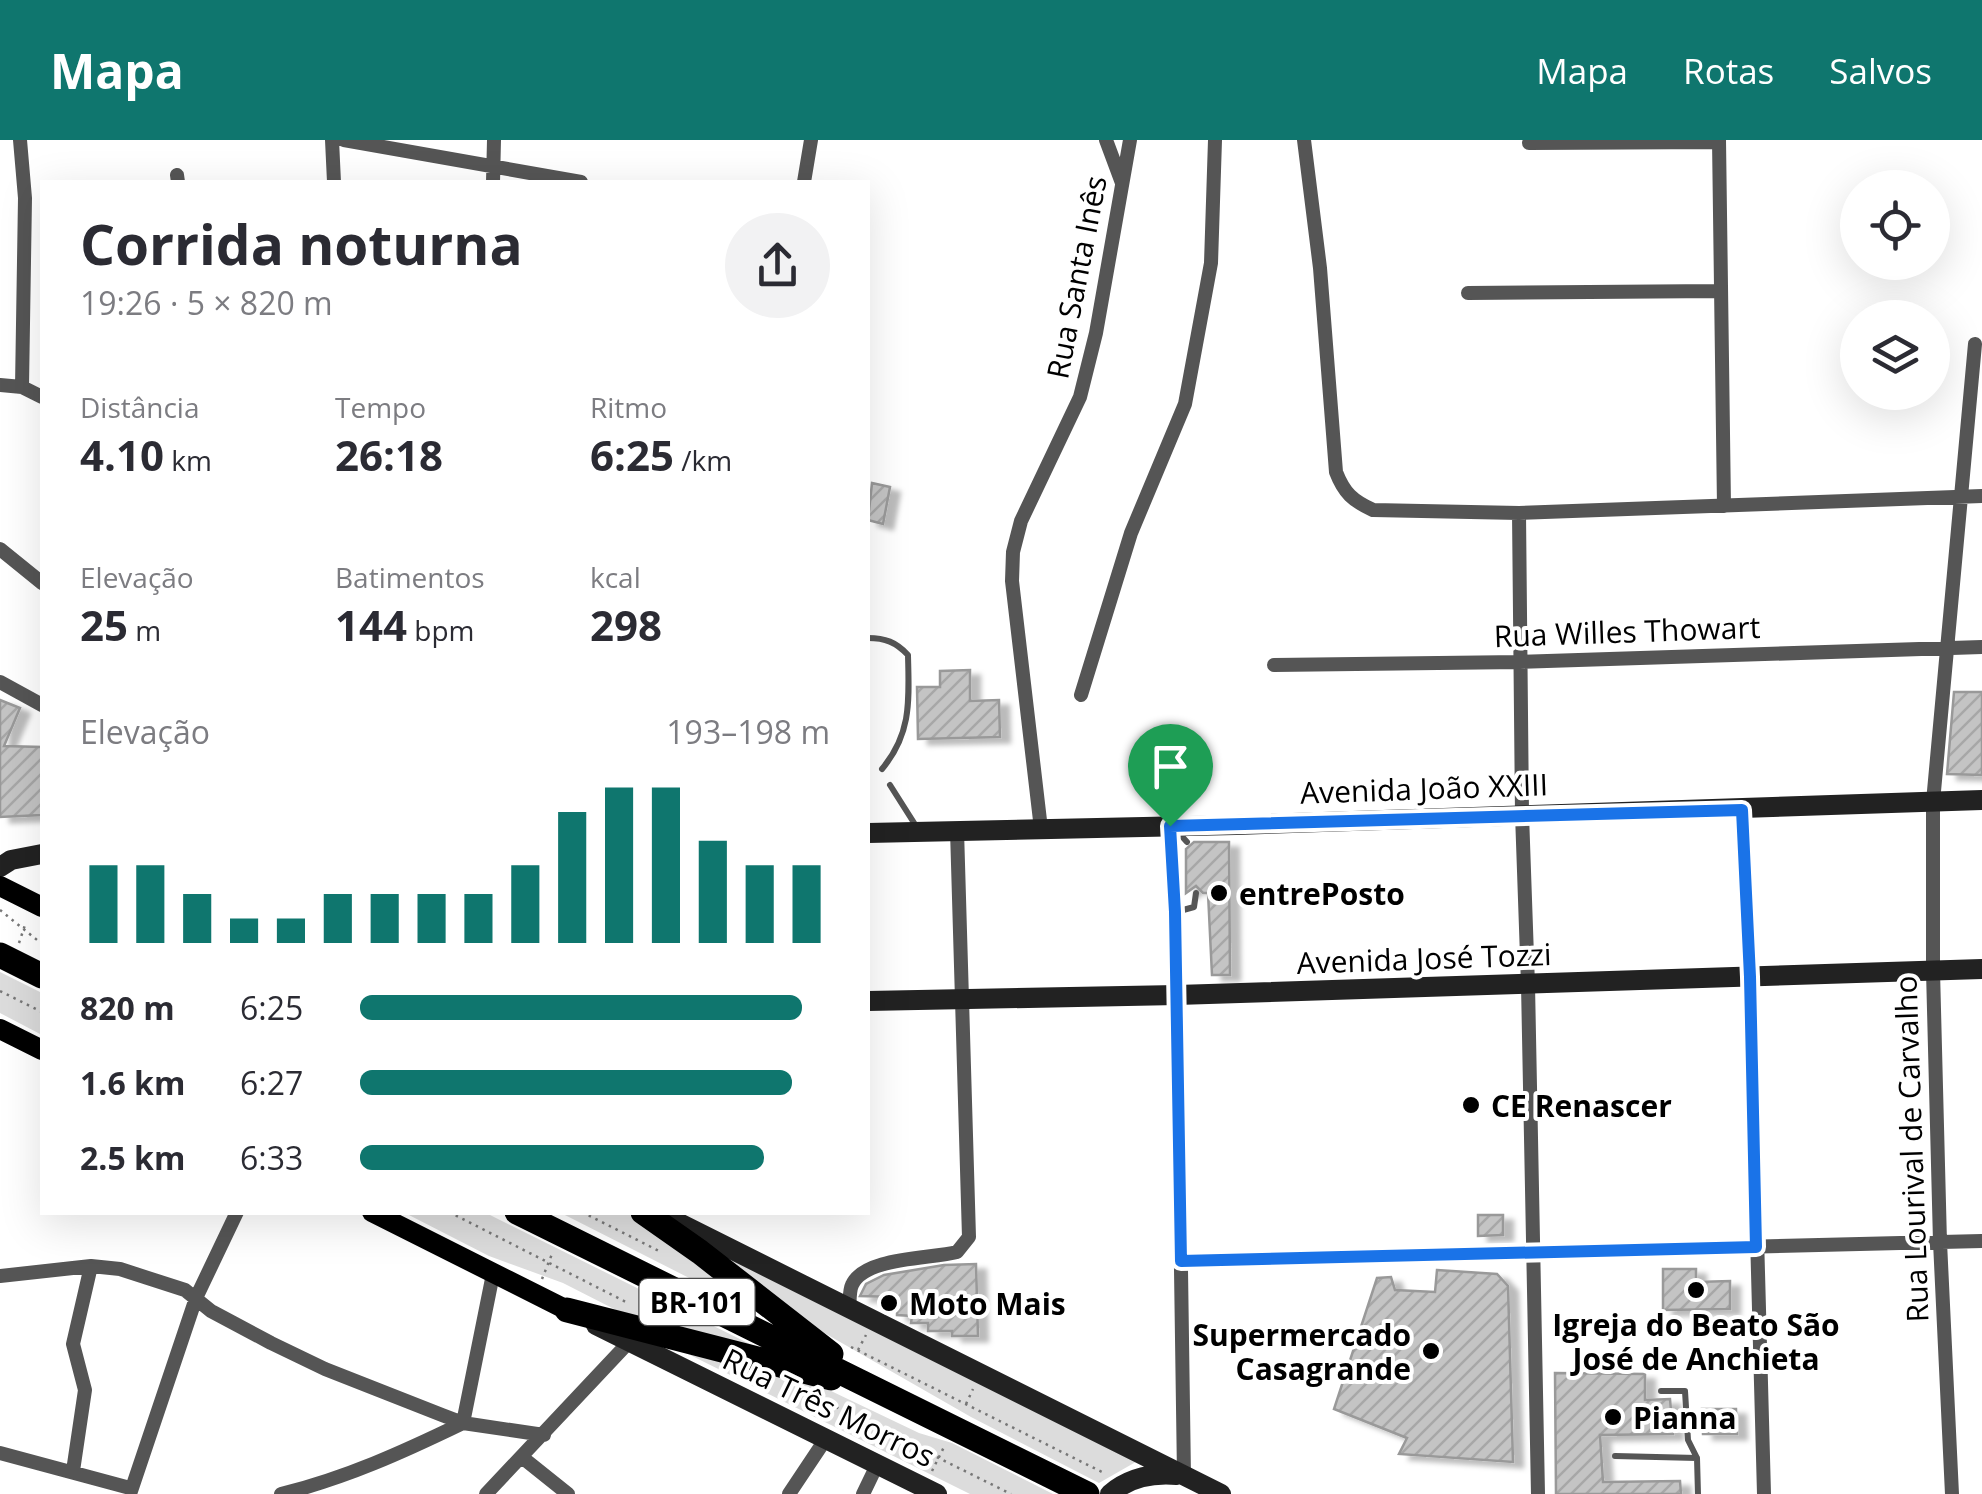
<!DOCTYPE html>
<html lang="pt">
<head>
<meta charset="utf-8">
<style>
	:root { --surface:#fff; --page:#f2f2f3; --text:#2b2b33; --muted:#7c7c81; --accent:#0f766e }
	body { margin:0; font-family:"Open Sans",sans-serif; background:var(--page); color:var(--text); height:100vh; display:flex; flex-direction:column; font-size:38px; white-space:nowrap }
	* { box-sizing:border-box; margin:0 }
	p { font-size:32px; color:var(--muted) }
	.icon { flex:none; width:55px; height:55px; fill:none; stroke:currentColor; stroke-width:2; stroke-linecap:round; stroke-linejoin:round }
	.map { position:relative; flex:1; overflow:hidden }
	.sheet { position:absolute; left:40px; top:40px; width:830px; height:1035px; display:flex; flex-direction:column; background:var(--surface); border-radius:0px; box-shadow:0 10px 40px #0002 }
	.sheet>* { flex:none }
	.controls { position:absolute; left:1840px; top:30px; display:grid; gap:20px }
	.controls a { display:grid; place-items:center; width:110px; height:110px; border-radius:50%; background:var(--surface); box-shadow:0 10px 40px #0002; font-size:50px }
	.pin { position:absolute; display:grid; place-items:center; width:85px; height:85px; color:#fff; margin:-102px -42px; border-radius:50% 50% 50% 0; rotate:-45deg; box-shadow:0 0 10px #0007 }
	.pin .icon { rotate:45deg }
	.round { display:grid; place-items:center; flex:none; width:105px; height:105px; border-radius:52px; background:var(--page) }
	.overview { display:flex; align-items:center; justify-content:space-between; height:170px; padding:0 40px }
	h1 { font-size:55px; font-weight:700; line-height:75px }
	.figures { display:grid; grid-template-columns:repeat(3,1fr); gap:15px; height:170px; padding:10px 40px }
	.figures div { display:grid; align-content:center }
	.figures b { font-size:42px; font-weight:700 }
	.figures small { font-size:28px; font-weight:400 }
	.figures p { font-size:28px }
	.chart { height:280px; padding:20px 40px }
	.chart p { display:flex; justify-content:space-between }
	.chart svg { width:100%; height:180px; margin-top:10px; stroke:var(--accent); stroke-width:6 }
	ul { padding:0 40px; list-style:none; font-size:32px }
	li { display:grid; grid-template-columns:160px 120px 1fr; align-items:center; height:75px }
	li i { height:25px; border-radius:12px; background:var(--accent) }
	header { display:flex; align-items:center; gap:60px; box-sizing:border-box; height:140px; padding:0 50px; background:var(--accent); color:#fff }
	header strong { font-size:48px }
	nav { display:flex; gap:55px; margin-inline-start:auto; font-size:35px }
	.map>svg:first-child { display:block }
	.grass { fill:#dcdcdc }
	.building { fill:url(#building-hatch); stroke:#999; stroke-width:2.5; filter:url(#shadow) }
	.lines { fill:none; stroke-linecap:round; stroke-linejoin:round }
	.path { stroke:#777; stroke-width:2.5; stroke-dasharray:2.5 5; stroke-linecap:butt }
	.lane { stroke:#555; stroke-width:6 }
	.street { stroke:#555; stroke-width:14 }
	.secondary { stroke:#222; stroke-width:20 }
	.primary { stroke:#000; stroke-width:20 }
	.highway { stroke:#000; stroke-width:25 }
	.route-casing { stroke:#fff; stroke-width:20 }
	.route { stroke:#1a73e8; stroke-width:12 }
	.poi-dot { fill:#000; stroke:#fff; stroke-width:4 }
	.labels { text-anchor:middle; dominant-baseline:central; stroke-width:8; stroke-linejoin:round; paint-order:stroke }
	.shield { fill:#fff; stroke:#4c4c4c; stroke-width:2.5 }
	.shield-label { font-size:28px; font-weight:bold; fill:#000 }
	.street-label { font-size:30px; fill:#000; stroke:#fff }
	.poi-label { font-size:30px; font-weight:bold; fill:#000; stroke:#fff; text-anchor:start }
</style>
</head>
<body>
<header>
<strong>Mapa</strong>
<nav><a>Mapa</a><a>Rotas</a><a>Salvos</a></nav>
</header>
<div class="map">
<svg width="1982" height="1354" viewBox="0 0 1982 1354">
	<defs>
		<pattern id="building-hatch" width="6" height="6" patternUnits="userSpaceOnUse" patternTransform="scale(2.5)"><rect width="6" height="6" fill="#c4c4c4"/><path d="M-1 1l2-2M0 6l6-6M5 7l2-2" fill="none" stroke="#a7a7a7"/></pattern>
		<filter id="shadow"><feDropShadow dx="10" dy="5.5" stdDeviation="2.5" flood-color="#0004"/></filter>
	</defs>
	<rect width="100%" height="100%" fill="#fff"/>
	<path class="grass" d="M0,832L42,853V895L0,873Z
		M405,1073H486L786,1222L618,1171L563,1143L489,1116Z
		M561,1073H630L669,1095L778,1183Z
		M689,1093L1141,1319L1099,1343L971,1277L779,1167Z
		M662,1201L808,1240L919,1293L952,1303L1053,1354H970Z"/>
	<path class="building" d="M872,343L890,347L883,384L868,380Z
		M970,530V561L999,560L1000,597L918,599L917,547H940V531Z
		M1954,552H1982V635L1947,634Z
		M0,560L20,568L4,606L42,607V675L0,677Z
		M1194,702H1229L1230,835H1212L1208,753H1203L1196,746L1186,753V709Z
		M1478,1075H1503V1095L1478,1096Z
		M976,1124L978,1196H952V1191H928V1183H911L912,1176L897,1175V1157L860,1156L866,1144L884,1135L944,1125Z
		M1663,1129H1696V1142L1730,1141V1169L1663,1170Z
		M1437,1130L1497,1134L1508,1146L1513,1322L1399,1314L1407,1298L1334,1269L1377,1138L1391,1137L1395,1150L1435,1152Z
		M1555,1233L1645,1234V1260L1670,1259L1673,1294L1600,1295L1603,1342L1680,1341L1681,1354H1556Z
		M1702,1269H1736L1737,1294H1703Z"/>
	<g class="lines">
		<path class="path" d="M0,770L42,804
			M19,803L26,782
			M0,851L42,872
			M449,1072L626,1162
			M582,1072L661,1112
			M542,1139L552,1114
			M851,1207L1104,1333
			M858,1210L866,1195
			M816,1257L1011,1354
			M966,1264L973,1249
			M932,1331L944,1307"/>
		<path class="lane" d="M868,498C885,498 896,502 908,515C909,560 912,593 882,629
			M890,645L916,686
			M1177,691L1187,702
			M1176,772L1194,767L1196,753
			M1661,1251H1685L1688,1300L1697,1318L1698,1354
			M1615,1316L1697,1318"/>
		<path class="street" d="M20,0L25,58L22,247
			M332,0L334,42
			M344,0L581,42
			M1106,0L1122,43
			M1304,0L1320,128L1336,332C1344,353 1353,361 1373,370L1519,373L1982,356
			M1719,0L1724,366
			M1529,3L1719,2
			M177,35L178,42
			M493,42L494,0
			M804,42L811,0
			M1468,153L1719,151
			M0,245L22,247L42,257
			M1519,373L1522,674L1528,845L1538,1354
			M0,409L42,443
			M1274,525L1520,522L1982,507
			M0,542L42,565
			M1081,555L1131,393L1185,264L1211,123L1215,0
			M1742,670L1750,837L1764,1354
			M1170,687L1177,855L1184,1336
			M1041,689L1012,441L1013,412L1021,381L1080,257L1096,193L1130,0
			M1181,1121L1982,1101
			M0,1136L91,1126L120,1129L185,1150L211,1171L271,1203L325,1229L442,1275L463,1283L544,1295
			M849,1169C850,1162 849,1151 852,1145C864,1117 930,1119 957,1112L969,1097L957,690
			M463,1283L493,1134
			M0,1313L130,1348
			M523,1318L568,1354
			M73,1331L85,1250L73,1204L91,1126
			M130,1354L196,1158L237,1072
			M281,1354C346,1338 403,1312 463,1283
			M486,1354L630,1201
			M789,1354L825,1300
			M863,1354L877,1325
			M1952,1354L1940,1102L1933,831V662L1975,204"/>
		<path class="secondary" d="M868,693L1236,685L1982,660
			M0,727L11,720L42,714
			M868,861L1177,855L1982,829
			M659,1073L1221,1354
			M596,1185L937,1354
			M1110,1354C1130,1337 1152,1333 1177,1335"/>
		<path class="primary" d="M0,746L42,767
			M0,889L42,910
			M372,1072L567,1170"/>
		<path class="highway" d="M0,815L42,836
			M517,1072L1087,1354
			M643,1072L700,1112L831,1214
			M567,1170L831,1238"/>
	</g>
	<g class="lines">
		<defs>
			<path id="route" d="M1742,670L1750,837L1756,1107L1181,1121L1175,772L1170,686Z"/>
		</defs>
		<use href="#route" class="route-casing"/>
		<use href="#route" class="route"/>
	</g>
	<g class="poi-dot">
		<circle cx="1219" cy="753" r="10"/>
		<circle cx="1471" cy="965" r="10"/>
		<circle cx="1696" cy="1150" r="10"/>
		<circle cx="889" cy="1163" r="10"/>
		<circle cx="1431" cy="1211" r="10"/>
		<circle cx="1613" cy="1277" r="10"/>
	</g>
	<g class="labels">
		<rect class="shield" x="639.5" y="1139" width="115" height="46" rx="8"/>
		<g class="shield-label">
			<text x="697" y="1162">BR-101</text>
		</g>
		<g class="street-label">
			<text transform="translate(1076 137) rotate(-79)">Rua Santa Inês</text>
			<text transform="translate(1627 491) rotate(-2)">Rua Willes Thowart</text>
			<text transform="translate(1424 648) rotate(-2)">Avenida João XXIII</text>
			<text transform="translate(1424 818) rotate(-2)">Avenida José Tozzi</text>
			<text transform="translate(1911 1009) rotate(-92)">Rua Lourival de Carvalho</text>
			<text transform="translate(829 1267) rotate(26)">Rua Três Morros</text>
		</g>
		<g class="poi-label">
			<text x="1239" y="753">entrePosto</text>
			<text x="1491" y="965">CE Renascer</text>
			<text x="909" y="1163">Moto Mais</text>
			<text x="1696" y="1184" text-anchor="middle">Igreja do Beato São<tspan x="1696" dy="34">José de Anchieta</tspan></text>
			<text x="1411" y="1194" text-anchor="end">Supermercado<tspan x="1411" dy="34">Casagrande</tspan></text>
			<text x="1633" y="1277">Pianna</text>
		</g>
	</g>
</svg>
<div class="controls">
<a><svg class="icon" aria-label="locate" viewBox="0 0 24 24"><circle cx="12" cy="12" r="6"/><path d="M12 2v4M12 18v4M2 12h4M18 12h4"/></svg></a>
<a><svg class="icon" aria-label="layers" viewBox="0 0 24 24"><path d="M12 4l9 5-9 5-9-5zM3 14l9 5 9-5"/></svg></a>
</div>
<div class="pin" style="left:1170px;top:686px;background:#1e9e55"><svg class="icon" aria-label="arrive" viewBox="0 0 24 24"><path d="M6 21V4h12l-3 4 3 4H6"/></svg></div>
<section class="sheet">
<div class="overview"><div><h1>Corrida noturna</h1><p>19:26 · 5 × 820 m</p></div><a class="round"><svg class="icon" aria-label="share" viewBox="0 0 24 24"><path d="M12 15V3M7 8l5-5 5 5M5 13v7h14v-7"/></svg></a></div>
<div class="figures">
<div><p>Distância</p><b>4.10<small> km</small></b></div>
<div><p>Tempo</p><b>26:18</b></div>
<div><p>Ritmo</p><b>6:25<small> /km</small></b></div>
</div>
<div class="figures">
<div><p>Elevação</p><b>25<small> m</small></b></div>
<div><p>Batimentos</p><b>144<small> bpm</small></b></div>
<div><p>kcal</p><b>298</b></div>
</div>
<div class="chart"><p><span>Elevação</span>193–198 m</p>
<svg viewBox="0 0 160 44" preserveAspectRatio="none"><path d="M5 44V25M15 44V25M25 44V32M35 44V38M45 44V38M55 44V32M65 44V32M75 44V32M85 44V32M95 44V25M105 44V12M115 44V6M125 44V6M135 44V19M145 44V25M155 44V25"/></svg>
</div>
<ul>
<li><b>820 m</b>6:25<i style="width:94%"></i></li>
<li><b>1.6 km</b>6:27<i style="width:92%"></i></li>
<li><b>2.5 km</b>6:33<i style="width:86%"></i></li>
</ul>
</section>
</div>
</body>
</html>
